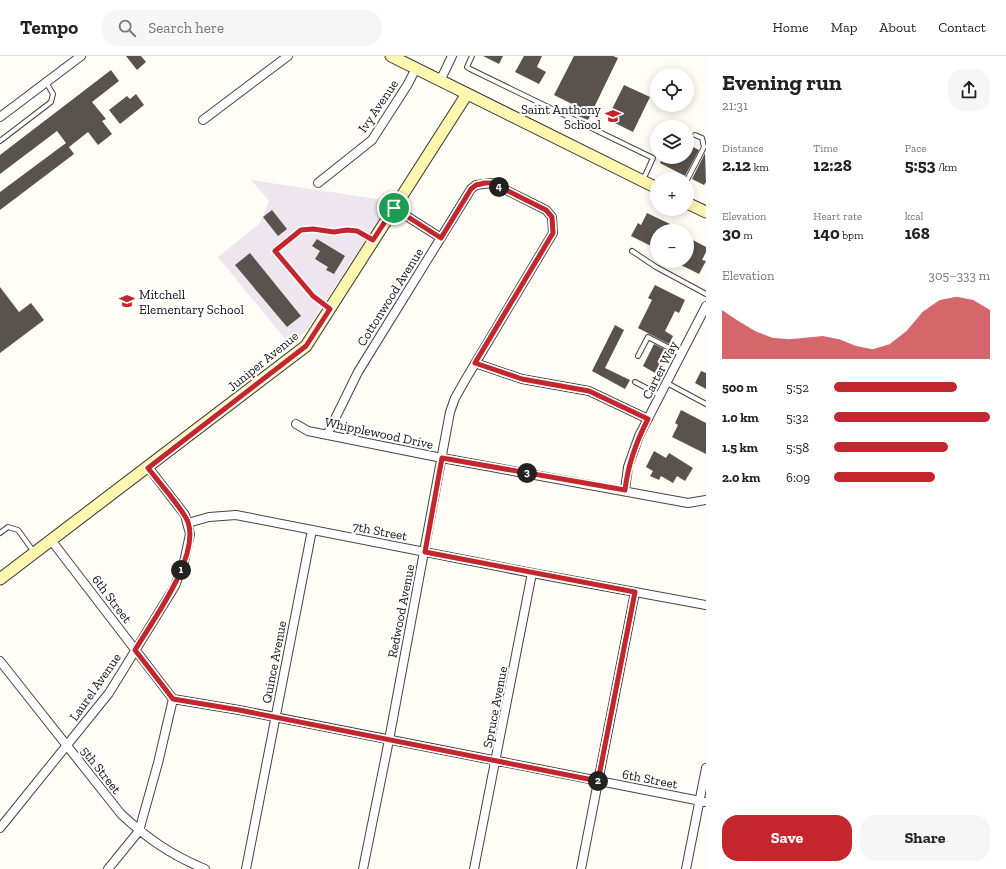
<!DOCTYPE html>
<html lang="en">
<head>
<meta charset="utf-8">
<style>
	:root { --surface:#fff; --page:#f6f6f6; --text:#222; --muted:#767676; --line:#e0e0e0; --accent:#c4262e }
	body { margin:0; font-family:"Zilla Slab",serif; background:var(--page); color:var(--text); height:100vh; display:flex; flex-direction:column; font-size:15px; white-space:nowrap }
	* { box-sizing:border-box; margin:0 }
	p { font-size:13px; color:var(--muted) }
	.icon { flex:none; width:22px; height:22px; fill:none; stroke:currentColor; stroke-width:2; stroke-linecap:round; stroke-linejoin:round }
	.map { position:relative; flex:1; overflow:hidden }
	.side { display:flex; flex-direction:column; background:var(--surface); width:300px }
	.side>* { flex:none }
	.fabs { position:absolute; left:650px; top:12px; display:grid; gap:8px }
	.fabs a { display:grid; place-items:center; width:44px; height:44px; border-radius:50%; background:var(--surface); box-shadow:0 2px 10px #0003; font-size:20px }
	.pin { position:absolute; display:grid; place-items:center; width:34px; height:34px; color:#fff; margin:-17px; border:2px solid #fff; border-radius:50%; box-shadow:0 1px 4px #0007 }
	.km { position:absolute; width:20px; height:20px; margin:-10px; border-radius:50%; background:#222; color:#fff; font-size:11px; line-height:20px; text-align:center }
	.round { display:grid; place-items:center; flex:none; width:42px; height:42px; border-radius:16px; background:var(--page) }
	.headline { display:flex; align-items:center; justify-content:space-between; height:68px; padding:0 16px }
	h1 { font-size:22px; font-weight:700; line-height:30px }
	.figures { display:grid; grid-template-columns:repeat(3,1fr); gap:6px; height:68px; padding:4px 16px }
	.figures div { display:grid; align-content:center }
	.figures b { font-size:17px; font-weight:700 }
	.figures small { font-size:11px; font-weight:400 }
	.figures p { font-size:11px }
	.chart { height:112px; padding:8px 16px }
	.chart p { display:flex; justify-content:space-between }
	.chart svg { width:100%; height:72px; margin-top:4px; fill:var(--accent); opacity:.7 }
	.cta { display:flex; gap:8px; margin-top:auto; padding:8px 16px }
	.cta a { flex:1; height:46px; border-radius:16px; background:var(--accent); color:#fff; font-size:16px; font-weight:700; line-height:46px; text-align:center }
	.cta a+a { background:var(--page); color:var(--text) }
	ul { padding:0 16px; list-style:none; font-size:13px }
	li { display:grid; grid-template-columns:64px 48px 1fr; align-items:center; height:30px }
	li i { height:10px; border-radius:5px; background:var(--accent) }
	header { display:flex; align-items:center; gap:24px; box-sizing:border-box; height:56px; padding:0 20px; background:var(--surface); border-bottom:1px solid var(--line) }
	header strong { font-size:19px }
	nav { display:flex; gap:22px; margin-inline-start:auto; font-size:14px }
	.search { width:280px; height:36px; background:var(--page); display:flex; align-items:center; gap:10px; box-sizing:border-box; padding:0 14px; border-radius:16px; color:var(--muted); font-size:15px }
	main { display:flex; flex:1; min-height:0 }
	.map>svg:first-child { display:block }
	.industrial { fill:#eee6ef }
	.building { fill:#5a524d }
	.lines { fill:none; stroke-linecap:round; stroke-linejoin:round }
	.lane-casing { stroke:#444; stroke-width:6 }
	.street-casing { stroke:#444; stroke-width:10 }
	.secondary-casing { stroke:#333; stroke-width:13 }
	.lane { stroke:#fff; stroke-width:4 }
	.street { stroke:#fff; stroke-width:8 }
	.secondary { stroke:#fff6b0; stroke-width:11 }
	.route-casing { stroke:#fff; stroke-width:8 }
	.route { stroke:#c4262e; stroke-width:5 }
	.labels { text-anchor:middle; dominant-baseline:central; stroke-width:4; stroke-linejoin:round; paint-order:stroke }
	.street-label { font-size:13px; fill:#111; stroke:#fff }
	.poi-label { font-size:13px; fill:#111; stroke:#fff; text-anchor:end }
</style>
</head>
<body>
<header>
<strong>Tempo</strong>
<div class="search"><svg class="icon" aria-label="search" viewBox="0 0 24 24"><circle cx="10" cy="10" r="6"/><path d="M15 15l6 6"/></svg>Search here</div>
<nav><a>Home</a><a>Map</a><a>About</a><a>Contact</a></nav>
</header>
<main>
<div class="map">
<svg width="706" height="813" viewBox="0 0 706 813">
	<rect width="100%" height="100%" fill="#fffdf5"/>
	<path class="industrial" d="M251,124L391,145L306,275L290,289L218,201L260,167L269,145Z"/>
	<path class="building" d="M126,0H141L146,6L137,14Z
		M483,0H503L499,8Z
		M524,0H542L537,11L546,16L539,28L515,16Z
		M574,0H613L618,2L588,64L576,59L580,52L554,39Z
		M111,14L119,25L92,46L106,63L102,65L112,78L98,89L88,76L69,91L57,75L0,118V99Z
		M624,29L650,41L633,76L607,63Z
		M136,38L144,49L120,68L109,54L127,40L130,43Z
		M66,87L74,98L0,154V136Z
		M689,89L699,94L685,120L660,107L663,101H687V93Z
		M705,97L706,126L704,129L692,123Z
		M272,154L287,173L278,180L263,161Z
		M647,157L670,168L667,175H657V193L631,180L638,167L641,169Z
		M687,181L706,191V196L702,204L706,205L699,218L673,205H687Z
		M317,183L345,200L334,218L326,214L328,211L315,203L320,195L312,190Z
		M250,197L301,260L287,271L235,209Z
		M655,229L685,244L679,257L675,255L665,275L673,280L669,288L638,272L652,244L648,242Z
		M0,231L19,256L31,247L44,264L0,297Z
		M615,269L624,274L605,312L630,324L625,333L592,315Z
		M654,288L666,294L655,317L643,310Z
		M701,315L706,317V333L695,327Z
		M681,354L706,367V398L672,381L678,369L675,367Z
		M654,395L666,402L669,397L693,412L685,425L677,420L673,427L661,420L659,424L650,420L653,415L646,411Z"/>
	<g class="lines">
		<defs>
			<path id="lane" d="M472,0L467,11L470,13L653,102L643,124
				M0,85L51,46L53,38L46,26
				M687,124L704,91L702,82L695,79
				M632,195L656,211L706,238
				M329,253L313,240L275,195L301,174L313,173L334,176L347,174L357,175L373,184
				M638,300L648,281L681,298
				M635,326L660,339
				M667,327L706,348
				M0,477L8,471L18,474L34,496"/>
			<path id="street" d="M440,25L452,0
				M0,61L81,0
				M203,64L288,0
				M318,127L372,84L408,28L416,12
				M394,152L441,182
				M475,307L522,323L589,335L648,363
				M296,368L308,375L442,402L688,447L706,444
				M327,379L358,316L471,133L476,129L492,127L546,154L552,161L553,177L467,321L455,342L450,356L389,684L363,813
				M625,434L628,411L639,380L706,250
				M188,467L209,461L236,459L532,517L706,549
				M51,484L173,643L239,654L706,746
				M0,605L121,758C148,783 171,799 205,813
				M0,772L109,637L175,530L184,506L190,478L185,459L148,411
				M108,813L139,775L158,707L173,643
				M246,813L312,474
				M474,813L532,517
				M581,813L635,536
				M686,813L706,712"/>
			<path id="secondary" d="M391,0L657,132
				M687,147L706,156
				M0,523L306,290L467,38"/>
		</defs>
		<use href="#lane" class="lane-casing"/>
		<use href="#street" class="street-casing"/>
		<use href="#secondary" class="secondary-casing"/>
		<use href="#lane" class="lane"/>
		<use href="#street" class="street"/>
		<use href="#secondary" class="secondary"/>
	</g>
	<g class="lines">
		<defs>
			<path id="route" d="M485,127H492L546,154L552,161L553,177L475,307L522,323L589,335L648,363C636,386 628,408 625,434L442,402L425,496L635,536L598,725L239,654L173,643L135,594C153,564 200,501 188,466C183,453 157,424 148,412L306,290L330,253L313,240L275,195L301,174L313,173L334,176L347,174L357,175L373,184L394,152L441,182L471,133L476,129Z"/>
		</defs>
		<use href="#route" class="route-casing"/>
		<use href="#route" class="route"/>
	</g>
	<defs>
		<symbol id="school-bare" viewBox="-9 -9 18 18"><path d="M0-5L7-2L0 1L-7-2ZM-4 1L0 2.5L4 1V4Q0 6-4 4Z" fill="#c4262e" stroke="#fff" stroke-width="2.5" paint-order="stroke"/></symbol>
	</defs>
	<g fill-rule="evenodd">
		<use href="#school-bare" x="602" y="49" width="22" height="22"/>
		<use href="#school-bare" x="116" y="234" width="22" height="22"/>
	</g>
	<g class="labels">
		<g class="street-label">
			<text transform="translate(378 50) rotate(-56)">Ivy Avenue</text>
			<text transform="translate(390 241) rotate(-58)">Cottonwood Avenue</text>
			<text transform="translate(263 305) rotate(-39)">Juniper Avenue</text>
			<text transform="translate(660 314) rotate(-63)">Carter Way</text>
			<text transform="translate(379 377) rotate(12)">Whipplewood Drive</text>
			<text transform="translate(380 475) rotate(11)">7th Street</text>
			<text transform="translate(112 543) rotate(53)">6th Street</text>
			<text transform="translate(401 555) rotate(-79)">Redwood Avenue</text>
			<text transform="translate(274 606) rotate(-79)">Quince Avenue</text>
			<text transform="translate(95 631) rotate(-55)">Laurel Avenue</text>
			<text transform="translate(495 651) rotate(-79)">Spruce Avenue</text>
			<text transform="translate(101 714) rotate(52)">5th Street</text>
			<text transform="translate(650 723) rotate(11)">6th Street</text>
		</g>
		<g class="poi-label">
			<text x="601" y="53">Saint Anthony<tspan x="601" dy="15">School</tspan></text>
			<text x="139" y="238" text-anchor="start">Mitchell<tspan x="139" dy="15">Elementary School</tspan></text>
		</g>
	</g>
</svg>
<div class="fabs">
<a><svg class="icon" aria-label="locate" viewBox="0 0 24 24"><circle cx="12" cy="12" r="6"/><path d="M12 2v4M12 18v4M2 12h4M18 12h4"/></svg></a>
<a><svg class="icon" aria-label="layers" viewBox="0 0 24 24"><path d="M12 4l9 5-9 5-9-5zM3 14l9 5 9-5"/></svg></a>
<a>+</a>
<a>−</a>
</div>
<div class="pin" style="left:394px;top:152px;background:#1e9e55"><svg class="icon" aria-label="arrive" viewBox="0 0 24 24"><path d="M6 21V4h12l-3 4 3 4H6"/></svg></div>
<b class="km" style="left:181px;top:514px">1</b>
<b class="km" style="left:598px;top:725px">2</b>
<b class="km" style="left:527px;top:417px">3</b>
<b class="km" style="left:499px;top:131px">4</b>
</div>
<section class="side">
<div class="headline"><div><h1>Evening run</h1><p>21:31</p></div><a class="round"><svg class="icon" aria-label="share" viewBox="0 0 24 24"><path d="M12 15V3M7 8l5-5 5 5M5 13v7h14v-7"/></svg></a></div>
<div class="figures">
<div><p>Distance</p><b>2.12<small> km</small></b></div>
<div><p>Time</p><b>12:28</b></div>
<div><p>Pace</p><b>5:53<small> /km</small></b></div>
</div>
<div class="figures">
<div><p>Elevation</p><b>30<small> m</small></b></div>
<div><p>Heart rate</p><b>140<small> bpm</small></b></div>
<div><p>kcal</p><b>168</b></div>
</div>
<div class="chart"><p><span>Elevation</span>305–333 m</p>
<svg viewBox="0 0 160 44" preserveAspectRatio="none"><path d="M0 44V14L10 21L20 27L30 31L40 32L50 31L60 30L70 32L80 36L90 38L100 35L110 27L120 15L130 8L140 6L150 8L160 14V44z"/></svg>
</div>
<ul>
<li><b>500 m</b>5:52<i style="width:79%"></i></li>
<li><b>1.0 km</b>5:32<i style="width:100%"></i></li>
<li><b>1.5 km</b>5:58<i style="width:73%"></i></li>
<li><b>2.0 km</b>6:09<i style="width:65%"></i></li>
</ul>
<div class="cta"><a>Save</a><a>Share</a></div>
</section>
</main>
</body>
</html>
